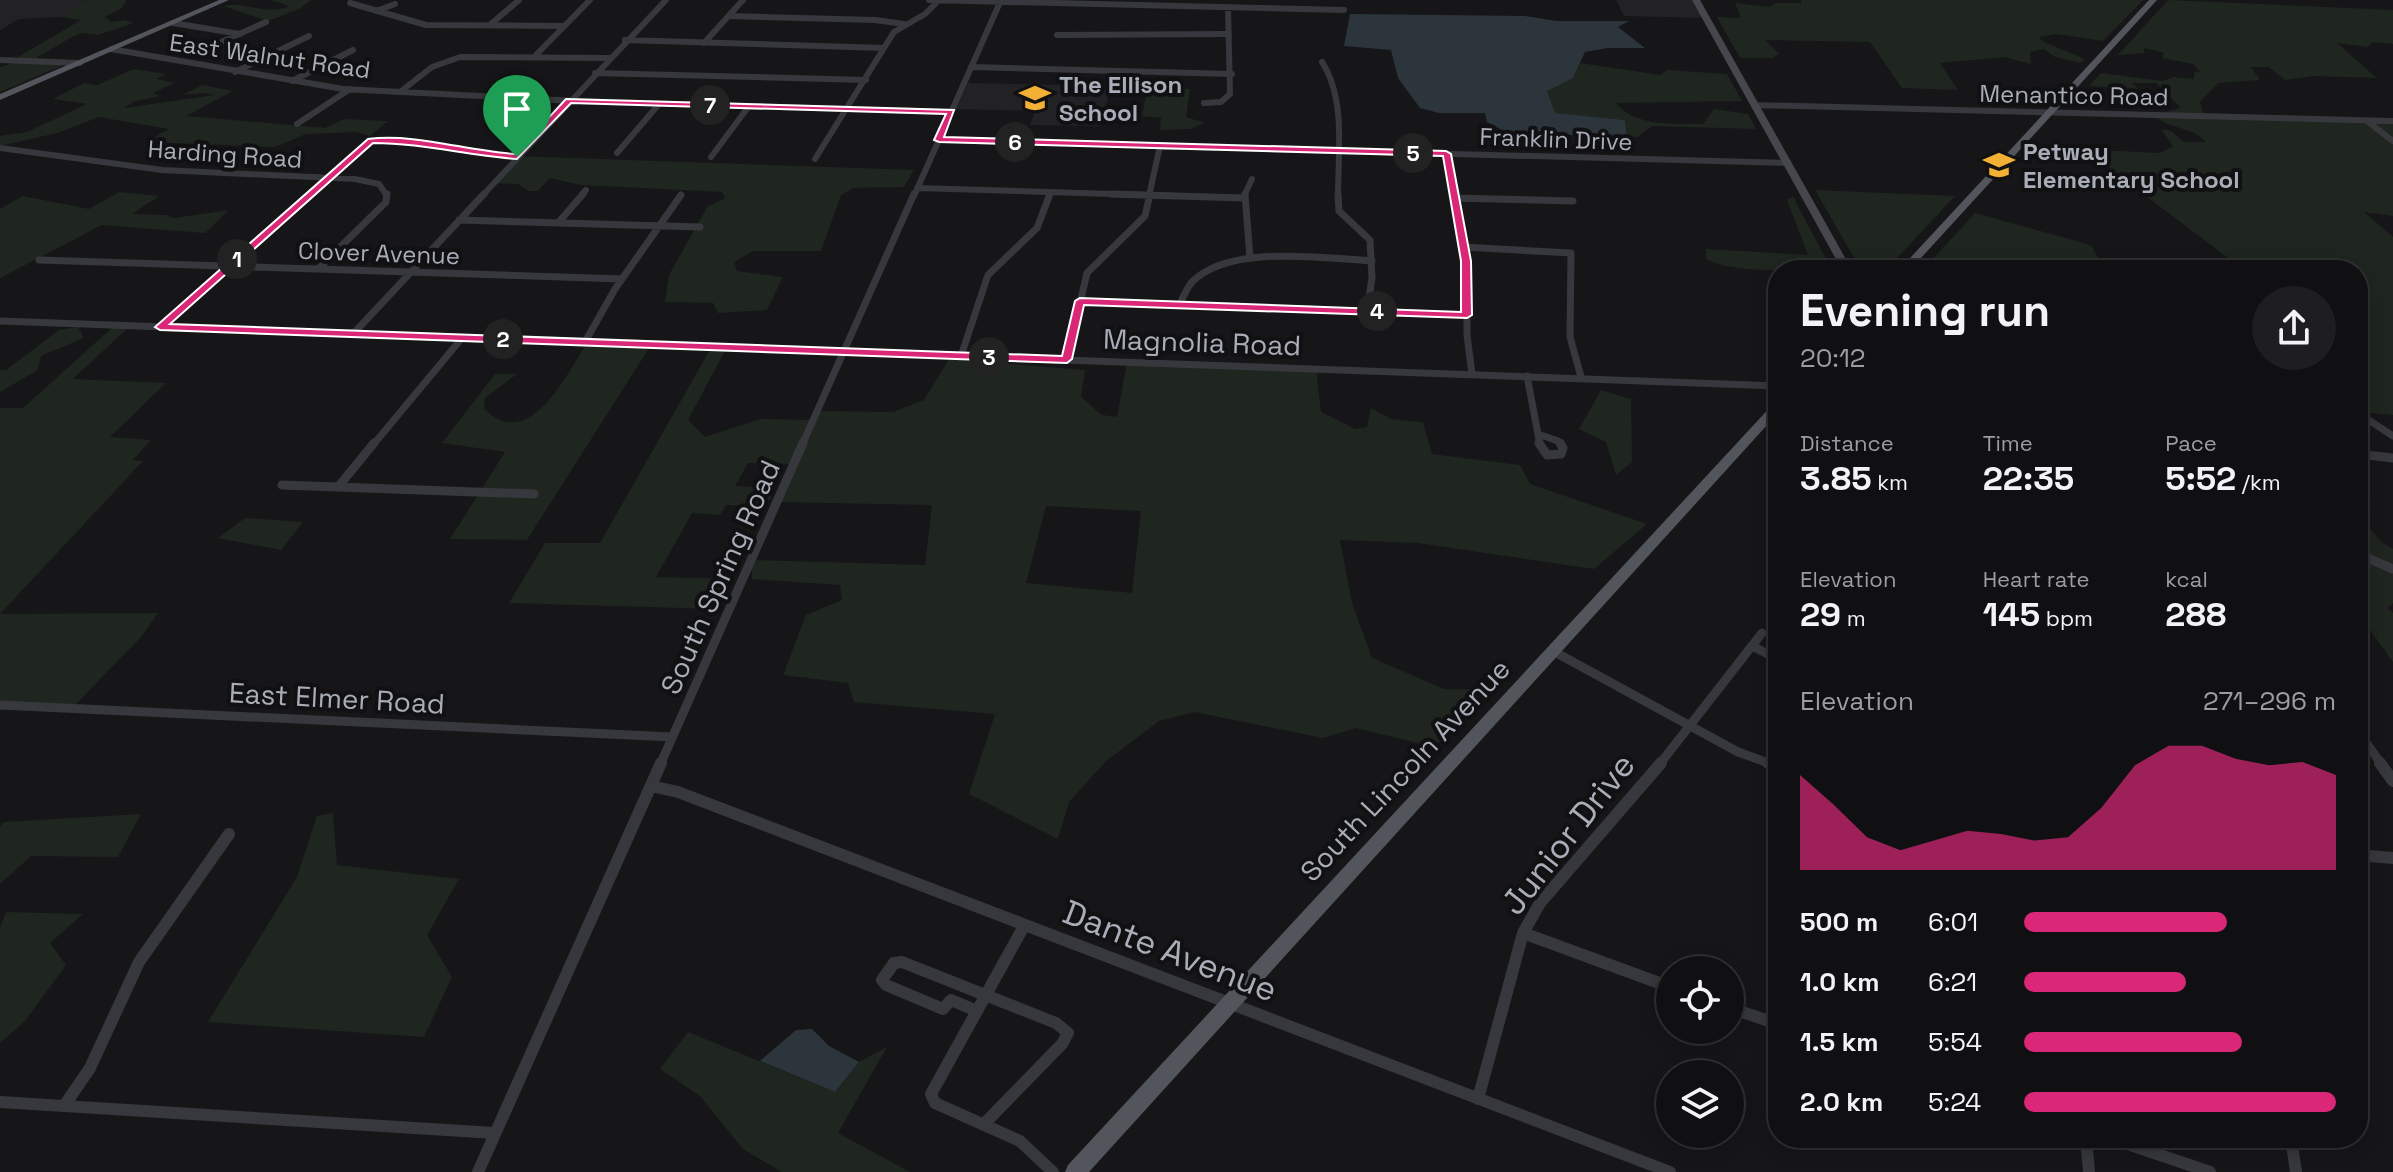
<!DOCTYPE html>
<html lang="en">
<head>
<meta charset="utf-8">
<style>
	:root { --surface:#101012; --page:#1e1e20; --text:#f1f3f6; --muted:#9c9d9f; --line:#303032; --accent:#db2777 }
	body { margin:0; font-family:"Space Grotesk",sans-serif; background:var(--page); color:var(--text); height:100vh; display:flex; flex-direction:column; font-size:30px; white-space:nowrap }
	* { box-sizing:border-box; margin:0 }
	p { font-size:26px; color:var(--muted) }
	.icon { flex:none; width:44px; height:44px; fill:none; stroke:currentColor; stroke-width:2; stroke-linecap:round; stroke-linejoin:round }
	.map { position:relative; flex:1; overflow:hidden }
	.sheet { position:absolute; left:1768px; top:260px; width:600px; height:888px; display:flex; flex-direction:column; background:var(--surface); border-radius:32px; box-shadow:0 4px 20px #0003,0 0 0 2px var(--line) }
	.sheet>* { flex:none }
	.fabs { position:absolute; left:1656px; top:956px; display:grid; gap:16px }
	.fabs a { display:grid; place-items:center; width:88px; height:88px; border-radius:50%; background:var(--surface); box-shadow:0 4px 20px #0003,0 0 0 2px var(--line); font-size:40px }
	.pin { position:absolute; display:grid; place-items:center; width:68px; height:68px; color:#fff; margin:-82px -34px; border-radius:50% 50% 50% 0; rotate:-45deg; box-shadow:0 0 8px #0007 }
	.pin .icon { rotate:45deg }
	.km { position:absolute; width:40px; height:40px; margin:-20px; border-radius:50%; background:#222; color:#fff; font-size:22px; line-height:40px; text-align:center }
	.round { display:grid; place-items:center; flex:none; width:84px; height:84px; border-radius:42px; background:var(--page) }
	.summary { display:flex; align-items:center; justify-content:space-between; height:136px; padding:0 32px }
	h1 { font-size:44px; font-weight:700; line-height:60px }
	.metrics { display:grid; grid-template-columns:repeat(3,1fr); gap:12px; height:136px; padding:8px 32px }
	.metrics div { display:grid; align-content:center }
	.metrics b { font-size:34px; font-weight:700 }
	.metrics small { font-size:22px; font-weight:400 }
	.metrics p { font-size:22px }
	.chart { height:224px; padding:16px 32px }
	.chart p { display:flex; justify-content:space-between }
	.chart svg { width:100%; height:144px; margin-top:8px; fill:var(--accent); opacity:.7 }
	ul { padding:0 32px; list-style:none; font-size:26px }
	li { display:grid; grid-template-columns:128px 96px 1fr; align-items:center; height:60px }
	li i { height:20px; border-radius:10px; background:var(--accent) }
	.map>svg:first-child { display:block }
	.built { fill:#222225 }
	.green { fill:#1e261f; fill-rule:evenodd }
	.water { fill:#2c353c }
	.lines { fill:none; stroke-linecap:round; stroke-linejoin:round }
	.minor-far3 { stroke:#37383d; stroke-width:6 }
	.minor-far2 { stroke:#37383d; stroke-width:7 }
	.minor-far1 { stroke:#37383d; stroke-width:9 }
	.minor { stroke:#37383d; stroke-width:12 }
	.secondary { fill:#45474d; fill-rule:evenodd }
	.primary { fill:#53555c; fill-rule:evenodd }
	.route { fill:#db2777; stroke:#fff; stroke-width:2; fill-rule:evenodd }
	.labels { text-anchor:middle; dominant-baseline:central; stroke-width:8; stroke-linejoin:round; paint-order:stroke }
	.far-street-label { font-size:24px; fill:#a8adb8; stroke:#111113 }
	.far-poi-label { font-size:24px; font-weight:bold; fill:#a8adb8; stroke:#111113; text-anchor:start }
	.street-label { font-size:28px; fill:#a8adb8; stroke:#111113 }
	.near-street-label { font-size:34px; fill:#a8adb8; stroke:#111113 }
</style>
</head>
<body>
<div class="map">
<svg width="2393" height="1172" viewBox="0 0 2393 1172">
	<rect width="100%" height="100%" fill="#161618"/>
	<path class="built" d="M0,0H89L61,17L19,19L0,30Z
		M1616,0H1693L1704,18L1624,16Z
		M968,83L1111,86L1101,126L1030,125L1035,111L956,109Z"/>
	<path class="green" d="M89,0H126L122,8L105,17L111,22L124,20L134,23L98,35L82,33L72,37L36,58L73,61L0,92V67L14,63L18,57L81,20L61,17Z
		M271,0H311L299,9L268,21L223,6C245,0 266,17 289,6Z
		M1801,0H2143L2103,41L2056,34L2039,37L2042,41L2085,59L2081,63L2055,57L2044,49L2030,52L2031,64L2004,57L1940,63L1958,90L1902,88L1870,42L1765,40L1779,54L1772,58H1740L1717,17L1741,18L1735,3L1769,7L1777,3H1801Z
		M2168,0L2393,10V44L2373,42L2368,47L2337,43L2377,78L2314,76L2285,80L2268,67H2251L2260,80L2218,83L2200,102L2203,113L2393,121V216L2364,212L2393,237V415L2370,413L2358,407V270H2237L2236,264L2097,159L2098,150L2160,153L2173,146L2161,129L2171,131L2184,142H2206C2190,125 2172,131 2153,115L2181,108L2156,83H2132L2138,89L2089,86L2101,73L2163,81L2173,77L2194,79V72H2200L2193,64L2162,58L2164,53L2144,48V53L2118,55Z
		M1580,63L1661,75L1667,70L1727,74L1742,101L1616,103C1635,127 1675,124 1703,124L1714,109L1748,114L1756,129L1652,126L1637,137L1627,136L1625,120L1554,113L1546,91L1573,78Z
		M134,69L166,74L156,79L174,83L153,93L161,96L135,101L124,108L215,95L204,93L183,95L202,85L233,91L186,116L325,128L344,119L388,121L370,136L356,132L306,134L275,147L146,142L169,129L99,117L57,133L0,146V136L27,132L87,104L53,99L84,83L97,85Z
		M1147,89H1190L1186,117L1205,123L1190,129L1160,130L1161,118L1142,116Z
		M516,156L914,170L904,187L853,188L841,195L821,251H753L734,262L737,271L783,277L767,310L718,313L713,303L665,302L669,275L707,207L725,198L722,192L581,185L550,178L538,191H529L518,184L491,183Z
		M1815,190L1955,196L1886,270H1861Z
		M119,192L159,196L132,214L166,215L174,218L229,210L205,233L102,225L0,278V209L23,196L89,209Z
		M1793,197L1832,270C1800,270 1733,274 1706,259V249L1808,255L1787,200Z
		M1975,213L2091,245L2105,270H1923Z
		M114,326H130L73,379L166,383L110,437L151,440L133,460L143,461L0,614V408H23Z
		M78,327L84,338L41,356L38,370L0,392V370H6L59,330Z
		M588,342L651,345L527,540L450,539L505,452L442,443L495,374H517L485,398L484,409C530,453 565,376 588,342Z
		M712,346L727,347L688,420L705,437L760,419L814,420L818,411L893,412L924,400L949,359L1085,370L1081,397L1102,415L1117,417L1127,362L1316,368L1321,412L1355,429L1367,427L1371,408L1391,419L1423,422L1432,454L1520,465L1530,484L1647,524L1594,569L1418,543L1340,540L1352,603L1372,658L1444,689L1492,690L1434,747L1356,728L1323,738L1195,712L1159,721L1106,761L1069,802L1058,839L969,794L995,714L854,702L848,683L783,675L806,615L842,600L840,585L752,579V560L925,565L932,505L777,502L793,464L748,463L735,486L770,488L771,498L759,506L726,505L720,515L692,513L656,577L731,579L717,609L509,603L545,543H600ZM1046,506L1141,511L1132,593L1026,583Z
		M1601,390L1631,399L1632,462L1616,475L1606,442L1579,429Z
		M2358,494L2372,504L2359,515L2381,542L2393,549V603L2387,608L2393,613V662L2358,613Z
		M245,518L303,522L281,550L218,538Z
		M158,613L142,636L72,708L0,705V614Z
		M333,813L337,865L459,879L427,935L452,977L424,1037L208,1022L297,877L317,816Z
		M141,814L118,857L31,856L0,884V826L4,822Z
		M6,912L83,914L50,943L66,965L25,1021L0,1043V928Z
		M688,1032L835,1092L859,1062L887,1047L838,1133L910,1172H782L743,1149L700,1096L660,1069Z"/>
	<path class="water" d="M1350,14L1525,16L1557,21H1629L1618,27L1645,48H1608L1585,52L1573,78L1547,91L1555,113L1625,120L1627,136L1510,134L1487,122L1485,113H1439L1420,108L1398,78L1391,50L1344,46Z
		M812,1029L829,1046L859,1062L835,1092L760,1061L796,1030Z"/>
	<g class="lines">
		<path class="minor-far3" d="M929,0L1344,10
			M350,3L426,25L563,26
			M376,11L395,4
			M730,16L875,20L904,24
			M173,23L240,34
			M491,24L519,0
			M1057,35L1225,34
			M625,40L884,48
			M704,43L743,0
			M208,48L266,22
			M111,49L343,89L576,101L951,112
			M534,57L590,0
			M0,60L80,63
			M1322,62C1346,99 1338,153 1338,196
			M971,67L1232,74
			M235,72L309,36
			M595,73L866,80
			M292,81L353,50
			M400,92L432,67L460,57L609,58
			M1204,103L1221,102L1230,94L1228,7
			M1755,105L2393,121
			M2367,121L2393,141
			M297,124L350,89
			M939,140L1788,163
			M0,148L162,170L355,179L379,184L387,196
			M617,153L659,104
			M1446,154L1453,196
			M711,157L749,106
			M815,159L894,32L925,14L939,0
			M917,188L1176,196
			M308,196L371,140C420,140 468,153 517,157
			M482,196L666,0
			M581,196L586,190
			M914,196L1001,0
			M1049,196L1050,193
			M1149,196L1160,146
			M1244,196L1252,179"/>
		<path class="minor-far2" d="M1111,194L1243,198
			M1245,194L1250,258
			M1338,194L1339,211L1370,240L1372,278L1367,311
			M1453,194L1467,274V335L1472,374
			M1454,198L1573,201
			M459,220L700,227
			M558,223L583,194
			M1463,247L1571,253L1570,337L1581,377
			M39,260L622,279
			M318,269L386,202L387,194
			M1080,301L1467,315
			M1180,304C1183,297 1187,288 1192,282C1229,244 1323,258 1372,261
			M0,321L1778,386
			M160,327L310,194
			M353,334L484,194
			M585,342L615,289L681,195
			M961,356L988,275L1037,228L1050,194
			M1067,359L1087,273L1145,216L1150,194
			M1527,376L1540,445
			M2358,413L2393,436
			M1538,434L1558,441L1561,445
			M373,445L462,338
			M802,445L914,194"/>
		<path class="minor-far1" d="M1539,443L1547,455L1561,454L1563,448L1560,443
			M2358,454L2393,458
			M282,485L534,494
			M338,487L374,443
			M2358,554L2393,569
			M1752,646L1778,659
			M1553,651L1738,752L1774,765
			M0,705L672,737
			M2358,731L2382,765
			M660,765L803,443
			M1659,765L1762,633"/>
		<path class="minor" d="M1768,763L1778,766
			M2380,763L2393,781
			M651,786L678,792L1670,1172
			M2358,855L2393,858
			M1024,926L931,1094L935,1103L1020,1141L1053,1172
			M1523,933L1670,987
			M1730,1008L1778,1024
			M977,1011L951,1000L943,1009L886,985L882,980L894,963L902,962L1056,1023L1068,1033L1062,1044L985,1123
			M1478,1099L1523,933L1540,903L1661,763
			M0,1102L495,1133
			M64,1106L90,1068L139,962L229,834
			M2086,1138L2089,1172
			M2110,1138L2210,1172
			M2291,1138L2296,1172
			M478,1172L661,763"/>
		<path class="secondary" d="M1692,0H1700L1852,270H1842Z"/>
		<path class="primary" d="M219,0H229L0,100V94Z
			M2149,0H2157L1910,270H1899Z
			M1778,402V413L1089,1172H1065L1068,1165L1774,403Z"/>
	</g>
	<path class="route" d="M566,99L954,110L944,137L1446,151L1451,154L1471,261L1472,315L1467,318L1084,305L1072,359L1067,363L160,330L155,327L368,139C416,133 466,151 515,154ZM571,103L946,114L934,140L939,142L1443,156L1461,261V312L1080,298L1075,301L1062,356L170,324L373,143C422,143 469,156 517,159Z"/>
	<defs>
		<symbol id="school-bare" viewBox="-9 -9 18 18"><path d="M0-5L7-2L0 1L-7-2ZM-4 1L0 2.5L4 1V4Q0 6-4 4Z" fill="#f2b134" stroke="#111113" stroke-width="2.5" paint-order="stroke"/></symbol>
	</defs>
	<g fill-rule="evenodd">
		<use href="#school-bare" x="1013" y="76" width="44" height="44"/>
		<use href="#school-bare" x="1977" y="143" width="44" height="44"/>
	</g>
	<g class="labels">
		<g class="far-street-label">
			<text transform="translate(270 56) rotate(8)">East Walnut Road</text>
			<text transform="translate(2074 95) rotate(1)">Menantico Road</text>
			<text transform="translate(1556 139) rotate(2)">Franklin Drive</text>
			<text transform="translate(225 154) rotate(4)">Harding Road</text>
			<text transform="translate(379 253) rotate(2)">Clover Avenue</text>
		</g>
		<g class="far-poi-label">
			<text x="1059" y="84">The Ellison<tspan x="1059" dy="28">School</tspan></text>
			<text x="2023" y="151">Petway<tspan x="2023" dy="28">Elementary School</tspan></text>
		</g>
		<g class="street-label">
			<text transform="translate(1202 342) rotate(2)">Magnolia Road</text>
			<text transform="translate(720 577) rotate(-66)">South Spring Road</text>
			<text transform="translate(337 698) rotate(3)">East Elmer Road</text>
			<text transform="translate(1405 770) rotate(-47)">South Lincoln Avenue</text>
		</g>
		<g class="near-street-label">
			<text transform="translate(1568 834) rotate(-52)">Junior Drive</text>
			<text transform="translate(1170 951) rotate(21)">Dante Avenue</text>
		</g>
	</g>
</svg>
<div class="fabs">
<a><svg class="icon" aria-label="locate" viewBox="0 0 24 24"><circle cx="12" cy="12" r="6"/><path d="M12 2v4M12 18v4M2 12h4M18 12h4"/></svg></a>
<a><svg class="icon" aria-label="layers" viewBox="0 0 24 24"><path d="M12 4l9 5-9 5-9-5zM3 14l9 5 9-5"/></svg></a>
</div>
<div class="pin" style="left:517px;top:157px;background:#1e9e55"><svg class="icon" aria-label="arrive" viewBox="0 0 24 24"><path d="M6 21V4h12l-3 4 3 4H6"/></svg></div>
<b class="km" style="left:237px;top:259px">1</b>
<b class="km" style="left:503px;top:339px">2</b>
<b class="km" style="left:989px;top:357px">3</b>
<b class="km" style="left:1377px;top:311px">4</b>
<b class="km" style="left:1413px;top:153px">5</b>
<b class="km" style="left:1015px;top:142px">6</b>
<b class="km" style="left:710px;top:105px">7</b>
<section class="sheet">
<div class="summary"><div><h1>Evening run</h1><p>20:12</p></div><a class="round"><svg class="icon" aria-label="share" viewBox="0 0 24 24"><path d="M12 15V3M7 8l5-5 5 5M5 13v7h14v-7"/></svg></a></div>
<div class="metrics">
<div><p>Distance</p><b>3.85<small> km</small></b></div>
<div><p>Time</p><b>22:35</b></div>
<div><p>Pace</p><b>5:52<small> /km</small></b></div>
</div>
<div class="metrics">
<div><p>Elevation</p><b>29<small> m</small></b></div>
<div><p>Heart rate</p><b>145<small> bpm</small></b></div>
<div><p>kcal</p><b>288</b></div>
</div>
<div class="chart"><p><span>Elevation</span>271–296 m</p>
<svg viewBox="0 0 160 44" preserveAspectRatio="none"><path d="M0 44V15L10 24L20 34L30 38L40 35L50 32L60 33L70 35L80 34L90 25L100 12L110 6L120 6L130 10L140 12L150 11L160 15V44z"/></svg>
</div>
<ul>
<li><b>500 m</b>6:01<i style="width:65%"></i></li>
<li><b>1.0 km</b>6:21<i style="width:52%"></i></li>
<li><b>1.5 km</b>5:54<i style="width:70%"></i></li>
<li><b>2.0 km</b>5:24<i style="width:100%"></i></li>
</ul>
</section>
</div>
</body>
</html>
